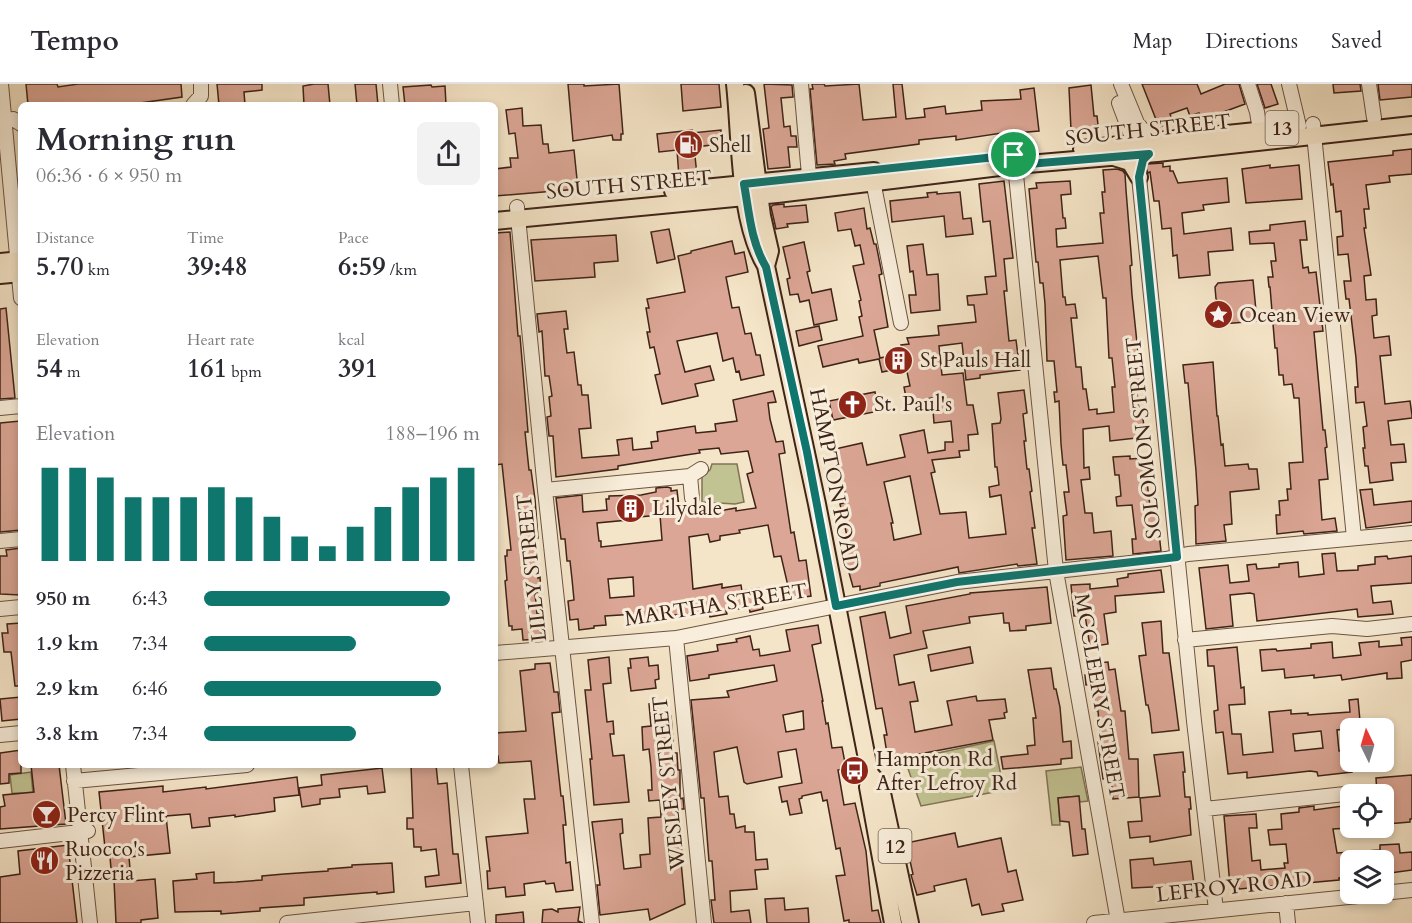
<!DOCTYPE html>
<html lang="en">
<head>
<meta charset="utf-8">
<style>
	:root { --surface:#fff; --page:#f2f2f3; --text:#2b2b33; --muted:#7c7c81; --line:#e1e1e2; --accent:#0f766e }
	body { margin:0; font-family:Cardo,serif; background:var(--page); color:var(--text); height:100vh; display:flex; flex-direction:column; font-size:22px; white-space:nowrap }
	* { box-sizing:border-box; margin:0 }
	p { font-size:20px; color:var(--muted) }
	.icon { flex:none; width:33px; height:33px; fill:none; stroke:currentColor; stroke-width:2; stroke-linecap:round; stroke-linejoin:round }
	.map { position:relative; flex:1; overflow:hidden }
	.details { position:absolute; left:18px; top:18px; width:480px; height:666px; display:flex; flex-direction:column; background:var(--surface); border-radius:9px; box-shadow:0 3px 9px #0003 }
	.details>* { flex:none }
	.needle { width:39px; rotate:355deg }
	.fabs { position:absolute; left:1340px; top:634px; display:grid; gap:12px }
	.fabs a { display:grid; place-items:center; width:54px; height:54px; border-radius:9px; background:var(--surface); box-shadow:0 3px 9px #0003; font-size:30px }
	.pin { position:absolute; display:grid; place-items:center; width:51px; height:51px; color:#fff; margin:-26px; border:3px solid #fff; border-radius:50%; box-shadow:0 2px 6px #0007 }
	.round { display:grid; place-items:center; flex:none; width:63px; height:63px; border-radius:9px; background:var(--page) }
	.summary { display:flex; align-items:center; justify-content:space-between; height:102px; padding:0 18px }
	h1 { font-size:33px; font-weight:700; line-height:45px }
	.metrics { display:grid; grid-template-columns:repeat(3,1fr); gap:9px; height:102px; padding:6px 18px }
	.metrics div { display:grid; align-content:center }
	.metrics b { font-size:26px; font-weight:700 }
	.metrics small { font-size:16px; font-weight:400 }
	.metrics p { font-size:16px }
	.chart { height:168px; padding:12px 18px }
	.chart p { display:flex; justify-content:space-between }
	.chart svg { width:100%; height:108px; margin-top:6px; stroke:var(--accent); stroke-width:6 }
	ul { padding:0 18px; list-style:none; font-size:20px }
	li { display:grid; grid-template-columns:96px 72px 1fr; align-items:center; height:45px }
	li i { height:15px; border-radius:8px; background:var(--accent) }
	header { display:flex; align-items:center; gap:36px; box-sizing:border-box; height:84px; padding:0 30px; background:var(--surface); border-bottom:2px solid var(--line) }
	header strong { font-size:28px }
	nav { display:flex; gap:33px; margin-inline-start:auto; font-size:21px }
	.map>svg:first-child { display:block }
	.green { fill:#c2c392; stroke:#807355; stroke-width:1.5 }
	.building { fill:#dba695; stroke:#3e2318; stroke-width:1.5; fill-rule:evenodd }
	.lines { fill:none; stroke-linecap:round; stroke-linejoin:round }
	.minor-casing { stroke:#6c5444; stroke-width:16 }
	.major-casing { stroke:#3e2318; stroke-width:20 }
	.minor { stroke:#f8eedb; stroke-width:14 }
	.major { stroke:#f5e5c8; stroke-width:16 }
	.route-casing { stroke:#fff; stroke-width:12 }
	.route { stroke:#0f766e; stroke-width:8 }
	.labels { text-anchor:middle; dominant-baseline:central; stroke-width:6; stroke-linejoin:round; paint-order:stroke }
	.shield { fill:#f8eedb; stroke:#766052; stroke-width:1.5 }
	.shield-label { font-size:20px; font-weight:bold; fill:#3e2318 }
	.street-label { font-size:21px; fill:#3e2318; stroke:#f8eedb }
	.poi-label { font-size:21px; fill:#3e2318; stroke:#f8eedb; text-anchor:start }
</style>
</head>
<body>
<header>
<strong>Tempo</strong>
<nav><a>Map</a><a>Directions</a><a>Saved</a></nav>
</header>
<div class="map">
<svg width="1412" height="839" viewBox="0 0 1412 839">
	<rect width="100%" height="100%" fill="#f5e5c8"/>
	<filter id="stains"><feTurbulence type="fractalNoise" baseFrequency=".00333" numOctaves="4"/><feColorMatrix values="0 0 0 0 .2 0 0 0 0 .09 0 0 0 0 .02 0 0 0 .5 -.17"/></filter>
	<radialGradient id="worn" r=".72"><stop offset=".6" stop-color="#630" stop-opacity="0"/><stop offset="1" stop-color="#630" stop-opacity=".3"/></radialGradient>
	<path class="green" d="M712,380H737L744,418L735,420L702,418V392L710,386Z
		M994,657L1001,692L994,708L921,722L905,676Z
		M1081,683L1088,717L1080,718L1079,712L1058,714L1060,741H1052L1046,687Z
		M31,688L33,710L12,709L10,691Z"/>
	<path class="building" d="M26,0H57L58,3L78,0H181L182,13L126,21H80V19L28,21Z
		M217,0H262V6L244,8L245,21H219Z
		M314,0H328L330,21H304L303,2Z
		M355,0H376L378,21H357Z
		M568,0H584V2L619,0L623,50H621V56H613L612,51L573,57Z
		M681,0H719L721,23L683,27Z
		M764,0L792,1L793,13L781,14L784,43L790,42L791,52H796L797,63H788L790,83L768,85L763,45L769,44Z
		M812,0H824L825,2L859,0L863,36L896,33L893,0H902L906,35L925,33L924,25L945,22L946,30L982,26L981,17L1021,15L1020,6L1034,4L1039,47L1015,49V47L956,56V52L919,56V60L845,70L846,75L834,77L835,80L817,81L810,5H813Z
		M1142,0H1197L1201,10L1225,0H1239L1245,20L1202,36L1199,29L1190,32L1187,24L1170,30L1173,38L1159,43Z
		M1257,0H1271L1278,20L1265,24Z
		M1333,0H1360L1361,7L1334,9Z
		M1378,0H1412V13L1380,16Z
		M431,1L432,3L445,2L446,21H405L403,3Z
		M1091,1L1094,32H1097L1098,41H1095V48L1075,50L1074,45L1071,46L1069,4Z
		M522,24L523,42L541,41L543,60H548L549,69L574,66L578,105L495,112V85L511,83L510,74H518L515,49L509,50L506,26Z
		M692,46V49L721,46L722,60L694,63L697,91L679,93L677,66L659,68L657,50Z
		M1412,65V90L1389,92L1390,98L1366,101L1369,125H1364L1366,144H1364L1371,191L1364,192L1366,216L1376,215L1377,231L1372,232L1374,254L1389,252L1391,271L1380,272L1385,320L1410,317L1412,331V334L1388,337L1391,361L1404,360L1406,378L1391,379L1393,396L1370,399L1368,382H1365L1363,364H1365L1363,343L1367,342L1364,318L1356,319L1355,303H1358L1356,274L1349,215H1346L1344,197H1351L1348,170L1338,171L1337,153L1343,152L1341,127L1336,128L1333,100L1331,101L1328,78L1393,71V67Z
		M1163,79V83L1170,82V87H1173L1178,99L1227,94L1229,118L1203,121L1204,126L1182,129L1184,150L1231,144L1233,166L1208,168L1210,191L1179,194L1177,171L1173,172L1171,144L1162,145L1159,117H1154L1150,88L1148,89L1146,84L1147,80Z
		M1270,81V84L1299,81L1302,115L1246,119L1242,85Z
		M1117,85L1123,87L1125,90L1126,106L1132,181L1130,182L1132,211L1139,278H1143L1144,296H1142L1143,308H1137L1139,326L1142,325L1145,353L1110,357L1109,342L1083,345L1084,384L1089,383L1090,395L1081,396L1085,429H1092L1094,449L1111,447L1113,472L1066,476L1063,432L1067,431L1064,408H1069L1066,381H1063L1061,360L1059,317L1055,318L1054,308H1057L1054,277H1047L1045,220L1043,199H1040L1038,178H1036L1029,105L1037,104L1036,99L1070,97L1071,110L1061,111L1063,134H1065L1066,144L1056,145L1057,163L1103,159L1100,129H1104L1102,108H1105L1103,86ZM1098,172L1103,214H1106L1109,274H1112L1115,303H1112L1114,328L1097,330V325L1089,326L1086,305H1083L1081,283H1076L1071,234H1077L1075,220L1066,221L1065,213H1063L1060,176Z
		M1004,97L1013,174L1004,175L1007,207H1004L1009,257L1016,256L1020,286L980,291V294L966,296L962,259L939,262L942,291L963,289L967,321H973L978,350L968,351L969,366L959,367L960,373L932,376L935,388L931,389L940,430L966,428L969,454L1006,450L1001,411L990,413L989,403L999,401L997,383H995L992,340L1000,339L1001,335L998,309L1024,306L1027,329L1023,330L1026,357H1024L1027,385H1029L1032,407L1030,408L1035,444H1032L1037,480L1018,482L1017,480L959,489L958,483L880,499V502L860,506V502L853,503L843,467L850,466L840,420L847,418L835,365L862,359L867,381L905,373L900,351L924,346L928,369L945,366V358H953L951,337L934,339L932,314L907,319L904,303L910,302L906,283L882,288L879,275L859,279L858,275L823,283L818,262L863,252L859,233L862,232L859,217L861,216L853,182L864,180L860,161L855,162L851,145L838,147L835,129L864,124L867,145L870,144L874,160H876L882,190L879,191L888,243L874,246L880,274L903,269L901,261L909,260L907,254L939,251L938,242L976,238L974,221H968L967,212L987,210L985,193L996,192L990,137L983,138L979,100ZM910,392L921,450L894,456L891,439H893L884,398Z
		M937,108V110L960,108L963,135L971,134L973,150L946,153L944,132L892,138L890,117L928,113L927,109Z
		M784,120V123L806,121L808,138L787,140L788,143L776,145L771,123L773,121Z
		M1305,137L1307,156H1300L1303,184L1308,183L1309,189L1316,188L1323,247L1314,248L1323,346H1325L1327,363L1325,364L1328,395L1319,396L1322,436L1335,434L1337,447L1304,450L1303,447L1277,450L1276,431H1280L1279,417L1288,416L1287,405H1291L1289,379L1303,378L1299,314H1294L1292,300L1284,301L1283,291H1279L1277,264H1275L1270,203H1269L1268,193H1273L1271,177H1276L1274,159L1250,160L1249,148L1270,146V141Z
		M669,145L675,175L657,179L651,148Z
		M510,148L518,252H520L528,348H525L529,386H531L535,415L538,454H534L538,494L540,493L541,508L535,509L537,530H540L542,555L523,556L522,545L512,546V542H509L505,497L507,496L505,472H507V466H511L502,380L495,381V149Z
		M616,151L618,177L594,179L595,193L535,197L531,156Z
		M732,157L735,170L744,168L748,188L726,193L732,224L739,223L745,250L751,249L756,271H760L764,291L741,296L739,287L736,288L733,274L723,277L717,249L677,257L685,288L710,282L714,296L695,300L698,312L662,320L655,291L660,290L654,263L650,264L647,248H650L646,224H649L647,215L685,208L678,172L691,169V167Z
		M804,158L810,187L807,188L812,209L831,205L837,236L814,241L809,216L800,218L798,210L790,211L787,195L790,194L783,163Z
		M923,160L927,191L938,190L940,226L911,229L909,211H916L913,187L910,188L907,162Z
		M1253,196L1257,237L1222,240L1219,238L1218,226L1223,221L1216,215L1215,203L1218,199Z
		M6,224L15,314L0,315V225Z
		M566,227L568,245H564L567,269L574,268L578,301H581L582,311H588L591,344L579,345L582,374L619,371L617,356L632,354L633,366L652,364L651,358L658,357L657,348L695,342L696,349L716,347L715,340L737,337L733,316L773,307L776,318L768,319L770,335L776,358L783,357L785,369L779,370L791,449L794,448L799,477L806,476L811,512L791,515L781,472L774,473L768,441L739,446L740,449L720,452V456L710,458L708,450L689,453L693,505L722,500V504L741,501L742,507L759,504L763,525L750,528L749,523L726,527L727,530L710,533L709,529H703L675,531V533L651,535L652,537L637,538L636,530L605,532L606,541L594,542V544L579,546L578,535L570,536L568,517L574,516L572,495L570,477H567L565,455H561L556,414L582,411L583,428L607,426L606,415H609V412L641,411L656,408V404L667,403L671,404V407L677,406L679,423H683V427L718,421L719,427L736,424V427L756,424L747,390L753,388L748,367L721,370L719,364L699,366L700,369L686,371L618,382V385L556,393L553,352H549L547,333L551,332L549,313L552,312L549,292H545L542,247L539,248L537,230ZM660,431L662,456L601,463V457H599L597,439L639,435V433ZM633,493L634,512L610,514L608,495Z
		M819,242L822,256L799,262L796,247Z
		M1213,278L1217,332H1218L1221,361L1223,360L1225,382L1248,380L1249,385H1257L1259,405L1230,408L1232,440L1224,441L1226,457L1196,460L1195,422L1198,421L1196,387L1188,299H1185L1183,281Z
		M875,308L879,327L833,336L829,317Z
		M20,337L21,446L0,448V339Z
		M1130,372V375L1144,374L1150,422H1156L1161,467L1133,470L1132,455H1136L1132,421L1117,422L1116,413L1121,412L1119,391H1115L1113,373Z
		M1372,405L1374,421L1412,417V438L1366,444L1360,406Z
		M21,464V511L0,510V472H7L6,466Z
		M1335,469L1337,487L1358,486V482L1375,480V473L1387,472L1388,475L1412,472V499L1371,502L1373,519L1391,517L1393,530L1358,533L1357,525L1257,537L1254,510L1250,509L1230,511L1233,542L1206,545L1199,484L1228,481L1230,499L1249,497L1247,481L1256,480L1257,485L1279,483V480L1298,478L1299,493L1324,490L1322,470Z
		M1161,486L1164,508L1115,512L1116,528L1104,530L1108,560L1090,563L1085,531L1074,532L1071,501L1090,500V505L1118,502L1117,495L1128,493V490Z
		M1047,503L1051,539L1026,542V546L1010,547L1009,539H1004L1003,529L969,533L970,539L923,547L927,564L894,571L899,601L914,598L918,617L910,618L915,648L952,641L947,617L976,612L977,617L1005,615L1007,628L1004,629L1005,634L989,636L993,656L888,676L884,651H887L882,624L876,625L860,533L885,528L890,554L911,549L906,522L970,510V509Z
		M1161,537L1163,569H1169L1179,646L1152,649L1150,630L1148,621H1146L1139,572L1146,571L1142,539Z
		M21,539V602H15L11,568H4L2,549H8L7,540Z
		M818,541L821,559L812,561L823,617H822L826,640L828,639L832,664L842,663L846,684L838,686L844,721L855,719L866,767L872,827L878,826L881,839H849V836L844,837L836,792L845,791L840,764L836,765L827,716L823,717L821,708L802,712V714L799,715L802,729L790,731L787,717L782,718L779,703L802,699L796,665L778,668L782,693L747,700L744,698L737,663L714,668L719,713L728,712L730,730H734L736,744L745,742V748H754L756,776L767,775L768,785L755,786L757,805L730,807L731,828L749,826L751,839H714L711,816H715L712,777H709L704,714H701L691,616L729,613L727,607L777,597L774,581L709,591V594L690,597L687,572L718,567L717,561L737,558L736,555L750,552L753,566L759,565L760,572L790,567L786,546ZM803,627L804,645L786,648L783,631Z
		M1412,553V576L1401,578L1402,594L1387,595V589L1342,596L1341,591L1314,594V591L1285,594L1284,585L1262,587L1260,566L1276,565L1277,567L1311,564V560L1332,558L1333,574L1361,571L1359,559L1379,557V563L1402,561L1401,554Z
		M970,563L973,579L931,587L928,571Z
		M1237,563L1241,604L1244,603L1245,620L1229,621L1232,650H1241L1243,671L1273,668L1269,628L1291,626V630L1308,629V631L1350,628L1349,616L1358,615L1360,637L1352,638L1353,644L1337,646L1339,667L1350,666L1352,688L1318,692L1317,688L1310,687L1247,694V688L1228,690L1223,648L1216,649L1214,627L1218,626L1214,582H1208L1207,566ZM1321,647L1323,664L1295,667L1293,650Z
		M609,573L611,599L603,600L607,638L613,637L614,650H610L613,672L624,671L629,718L594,721L590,675H592L585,606H591L588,576Z
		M648,573L649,582L658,581L659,595L655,596L656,604L631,607L628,584H631L630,575Z
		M1108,578L1109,586L1115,585L1121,627H1125L1129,675H1138L1139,713L1113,715L1111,694L1103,695L1098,658H1101L1098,627H1096L1093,600L1086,601L1085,591H1089L1088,580Z
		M550,579L554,608H558L560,628L552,629L561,712H563L566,741H563L566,779L570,778L573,806L556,808L554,799L546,800L545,797L524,800L525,811L506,813L505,803L488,805L487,787H490L486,753L528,749L524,715H535L531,677L499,679L498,672L495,673V649L526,647L520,587L535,585V580Z
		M1051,584L1054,605H1056L1060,623L1063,658L1071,657L1072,674L1061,675V680L1003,685L1001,673L1028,670L1027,662L1035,661L1033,634H1036L1028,586Z
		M21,613V635L2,637L0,615Z
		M657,619L658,633L671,632L674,669H677L678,686H680V715L683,714L684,725H678L683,778H681L685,820L650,836L648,825L600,831L597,801H600L592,738L622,735L623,749L620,750L624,785L641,783L640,771L650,770L648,734L661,733L660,716L649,717L648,706H652L651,683L649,665L643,666L642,643L651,642L649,620Z
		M21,666V689L9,690V699L0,700V669Z
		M1183,668L1185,688H1183L1185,713H1190L1191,725H1189L1191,751L1150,758V752L1130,754L1128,738L1142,737L1140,714L1160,712L1154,671Z
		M31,681H59L66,740L0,745V723L5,722L3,711L34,708Z
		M411,681H436L438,700L447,699L453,770H458L461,799L426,803L425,793L439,791L436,765L421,767V763H414L413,745H407V734H413Z
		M382,684L385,708L368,710L367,702L339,705L340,713L320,715V720L302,723L299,704L322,701L321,691Z
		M1412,691V735H1410V738L1387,740L1385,714H1383V711H1377L1376,694Z
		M297,693L299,711L274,714L275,727L235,733V731L209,734L210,742L192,744L190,730L166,732L170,769L129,773L131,797L155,795L158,834L141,836V839H116L114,796H112L110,773H106L99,708L163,702V708L206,703V705Z
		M1079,712L1082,745H1085L1088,770L1073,772L1069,738L1060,737L1058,714Z
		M1350,721V744L1333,745L1337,769L1380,766V761L1399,760L1400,769L1412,768V786L1383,790V777H1350V793L1339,794V796L1239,805L1238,802H1230L1224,732L1256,730L1257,744H1249L1252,777L1260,776L1261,786L1285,784L1284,779H1288L1286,760L1270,761L1268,746L1282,745L1281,730L1299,728V724L1314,722V726Z
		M955,749L958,763L1001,754L1008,788L1016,786L1023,816L1002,820L1004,827L982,831L979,820L972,822L966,795L934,802L935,807L917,811L911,791L913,790L906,759Z
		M68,761L77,839H0V793L20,790L18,767Z
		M1153,774L1154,781L1191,777L1194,801L1132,804L1130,776Z
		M392,779L394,808L377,810V808L304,814V821L260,824V827L221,830V827L175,828L173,797L197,795L196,790L214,788V799L236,798L262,796V792L284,790L328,787V785L352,783V781Z
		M784,814L785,826L808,824L809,839H767L765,815Z
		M580,823L578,837L583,839H542L543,826L552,825L558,828V825Z
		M523,828L524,839H496V831Z"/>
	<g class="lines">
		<defs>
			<path id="minor" d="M1,0L21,214
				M390,0L392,21
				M801,0L810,103
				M1121,0L1137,39L1152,57
				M1248,0L1257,28L1260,46
				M1289,0L1299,42
				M1369,0L1374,34
				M1119,19L1134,59
				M193,21L201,12V0
				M13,35L21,40
				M1313,40L1354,454
				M1014,71L1056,487L1118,837
				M874,89L875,107L901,239
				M1139,93L1194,637L1216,826
				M517,123L545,406L592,839
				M0,324L21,322
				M690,392L692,414
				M545,406L690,392L701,385
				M0,457L21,455
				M0,525L21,523
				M676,554L704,839
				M1185,556L1332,542L1367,545L1412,540
				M495,569L676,554L957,498L1166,475L1188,470L1412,449
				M0,651L21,649
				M73,681L90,839
				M461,681L478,839
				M74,697L247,681
				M1205,725L1345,710
				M0,757L88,747
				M1383,809L1412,806
				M1286,819L1288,839
				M287,839L476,819
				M1094,839L1378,810"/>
			<path id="major" d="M735,0C741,54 738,135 766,182L817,420L870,690L868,703L893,839
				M746,9L762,132L770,167L766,182
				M1082,65L1274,45
				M1114,73L1130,78L1139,93
				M673,107L874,87
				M495,137L777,110L1016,81L1157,69L1412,41
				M0,178L21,176
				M0,191L21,189
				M870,690L879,700L882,709L910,839"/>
		</defs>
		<use href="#minor" class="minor-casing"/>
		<use href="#major" class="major-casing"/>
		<use href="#minor" class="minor"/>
		<use href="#major" class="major"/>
	</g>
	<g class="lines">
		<defs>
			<path id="route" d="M1149,70L1143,76L1139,93L1177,473L957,498L836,522L807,368L766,183C751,158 749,128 744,100L1014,71L1016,81Z"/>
		</defs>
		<use href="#route" class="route-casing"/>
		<use href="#route" class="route"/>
	</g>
	<defs>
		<symbol id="fuel-disc" viewBox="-11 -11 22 22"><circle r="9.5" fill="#8f2418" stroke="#f8eedb"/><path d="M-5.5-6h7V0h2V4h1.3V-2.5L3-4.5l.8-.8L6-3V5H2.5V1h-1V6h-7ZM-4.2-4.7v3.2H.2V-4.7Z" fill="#fff"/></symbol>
		<symbol id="sight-disc" viewBox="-11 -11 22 22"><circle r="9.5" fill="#8f2418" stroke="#f8eedb"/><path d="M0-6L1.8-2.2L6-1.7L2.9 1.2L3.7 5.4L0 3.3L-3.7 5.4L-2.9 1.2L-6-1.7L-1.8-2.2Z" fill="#fff"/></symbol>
		<symbol id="building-disc" viewBox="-11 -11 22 22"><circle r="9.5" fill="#8f2418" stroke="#f8eedb"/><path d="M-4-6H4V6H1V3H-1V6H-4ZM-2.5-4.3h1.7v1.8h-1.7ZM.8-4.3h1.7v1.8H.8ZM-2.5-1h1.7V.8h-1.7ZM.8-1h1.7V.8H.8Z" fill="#fff"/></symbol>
		<symbol id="church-disc" viewBox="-11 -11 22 22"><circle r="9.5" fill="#8f2418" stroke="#f8eedb"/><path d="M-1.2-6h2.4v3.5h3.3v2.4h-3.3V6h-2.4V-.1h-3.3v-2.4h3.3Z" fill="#fff"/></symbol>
		<symbol id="bus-disc" viewBox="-11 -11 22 22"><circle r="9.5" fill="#8f2418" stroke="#f8eedb"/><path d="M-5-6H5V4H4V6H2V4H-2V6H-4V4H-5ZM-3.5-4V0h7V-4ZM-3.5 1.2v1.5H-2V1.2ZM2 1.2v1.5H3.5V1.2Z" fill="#fff"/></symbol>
		<symbol id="bar-disc" viewBox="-11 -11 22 22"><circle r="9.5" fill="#8f2418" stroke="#f8eedb"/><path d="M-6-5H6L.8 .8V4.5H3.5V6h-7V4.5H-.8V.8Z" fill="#fff"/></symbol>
		<symbol id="restaurant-disc" viewBox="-11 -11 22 22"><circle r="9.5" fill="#8f2418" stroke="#f8eedb"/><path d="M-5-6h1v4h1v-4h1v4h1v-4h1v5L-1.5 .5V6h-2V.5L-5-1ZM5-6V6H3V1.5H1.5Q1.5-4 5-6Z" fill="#fff"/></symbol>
	</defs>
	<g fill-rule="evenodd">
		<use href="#fuel-disc" x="672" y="44" width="33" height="33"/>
		<use href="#sight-disc" x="1202" y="214" width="33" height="33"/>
		<use href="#building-disc" x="882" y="260" width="33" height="33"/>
		<use href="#church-disc" x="836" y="304" width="33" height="33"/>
		<use href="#building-disc" x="614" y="408" width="33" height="33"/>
		<use href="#bus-disc" x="838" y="670" width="33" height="33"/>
		<use href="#bar-disc" x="30" y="714" width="33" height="33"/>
		<use href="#restaurant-disc" x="28" y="760" width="33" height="33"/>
	</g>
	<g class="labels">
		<g class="shield">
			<rect x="1265.5" y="27" width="33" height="34" rx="4.5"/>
			<rect x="878.5" y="745" width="33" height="34" rx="4.5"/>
		</g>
		<g class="shield-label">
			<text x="1282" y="44">13</text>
			<text x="895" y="762">12</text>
		</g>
		<g class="street-label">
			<text transform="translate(1148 46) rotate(-6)">SOUTH STREET</text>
			<text transform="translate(629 101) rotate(-5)">SOUTH STREET</text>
			<text transform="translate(1144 354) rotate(-96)">SOLOMON STREET</text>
			<text transform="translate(834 396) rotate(79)">HAMPTON ROAD</text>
			<text transform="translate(532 484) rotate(-96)">LILLY STREET</text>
			<text transform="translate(716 521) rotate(-9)">MARTHA STREET</text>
			<text transform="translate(1099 612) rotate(80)">MCCLEERY STREET</text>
			<text transform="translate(669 699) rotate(-96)">WESLEY STREET</text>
			<text transform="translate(1234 803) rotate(-6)">LEFROY ROAD</text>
		</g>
		<g class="poi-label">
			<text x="709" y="61">Shell</text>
			<text x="1239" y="231">Ocean View</text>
			<text x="920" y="276">St Pauls Hall</text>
			<text x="874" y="320">St. Paul's</text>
			<text x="652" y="424">Lilydale</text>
			<text x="876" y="675">Hampton Rd<tspan x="876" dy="24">After Lefroy Rd</tspan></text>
			<text x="67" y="731">Percy Flint</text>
			<text x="65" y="765">Ruocco's<tspan x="65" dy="24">Pizzeria</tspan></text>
		</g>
	</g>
	<rect width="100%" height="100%" filter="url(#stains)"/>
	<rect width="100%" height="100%" fill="url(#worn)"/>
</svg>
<div class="fabs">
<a><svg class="needle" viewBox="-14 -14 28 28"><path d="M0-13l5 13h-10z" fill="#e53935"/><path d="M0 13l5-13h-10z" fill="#7c7c81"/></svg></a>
<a><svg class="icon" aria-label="locate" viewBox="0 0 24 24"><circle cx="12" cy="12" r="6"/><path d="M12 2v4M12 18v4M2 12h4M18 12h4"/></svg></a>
<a><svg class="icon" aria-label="layers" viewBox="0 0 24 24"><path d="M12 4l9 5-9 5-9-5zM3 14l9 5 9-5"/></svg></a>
</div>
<div class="pin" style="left:1014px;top:71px;background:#1e9e55"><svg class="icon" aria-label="arrive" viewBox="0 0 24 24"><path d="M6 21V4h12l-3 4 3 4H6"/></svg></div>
<section class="details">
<div class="summary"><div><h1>Morning run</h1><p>06:36 · 6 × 950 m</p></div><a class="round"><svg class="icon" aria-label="share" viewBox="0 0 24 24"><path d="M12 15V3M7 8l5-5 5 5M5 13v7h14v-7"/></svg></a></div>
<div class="metrics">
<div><p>Distance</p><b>5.70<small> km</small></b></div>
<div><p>Time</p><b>39:48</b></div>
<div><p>Pace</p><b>6:59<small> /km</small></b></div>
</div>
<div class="metrics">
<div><p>Elevation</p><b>54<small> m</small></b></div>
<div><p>Heart rate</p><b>161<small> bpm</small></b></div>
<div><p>kcal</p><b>391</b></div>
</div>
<div class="chart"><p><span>Elevation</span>188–196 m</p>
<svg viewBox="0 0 160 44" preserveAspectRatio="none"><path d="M5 44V6M15 44V6M25 44V10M35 44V18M45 44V18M55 44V18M65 44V14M75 44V18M85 44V26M95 44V34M105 44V38M115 44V30M125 44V22M135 44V14M145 44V10M155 44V6"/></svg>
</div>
<ul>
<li><b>950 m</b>6:43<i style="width:89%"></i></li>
<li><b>1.9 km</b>7:34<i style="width:55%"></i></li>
<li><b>2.9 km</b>6:46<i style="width:86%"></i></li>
<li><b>3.8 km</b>7:34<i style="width:55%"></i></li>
</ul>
</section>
</div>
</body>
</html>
